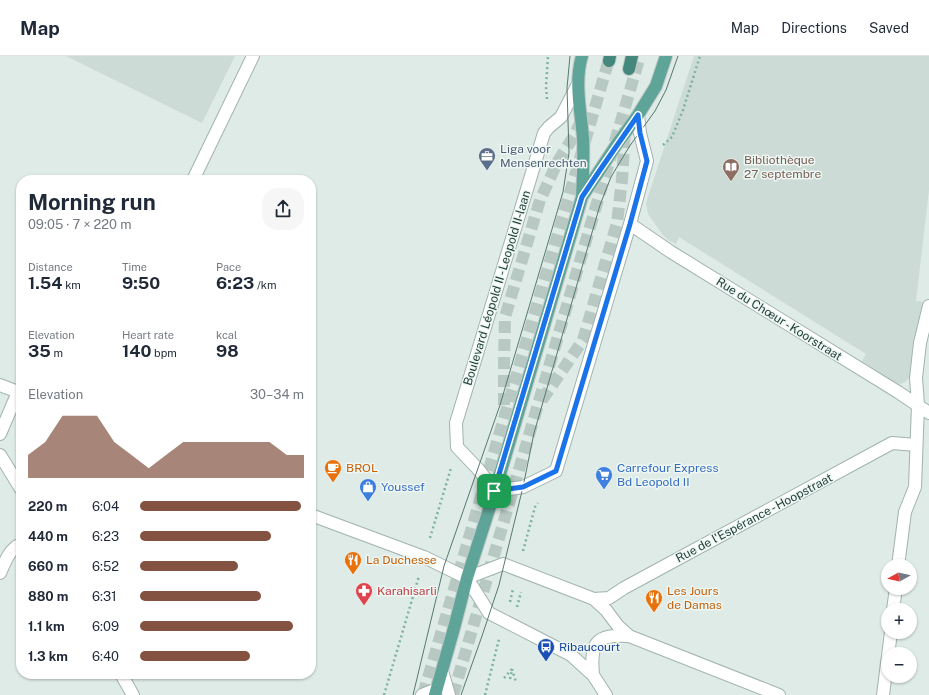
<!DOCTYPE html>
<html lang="en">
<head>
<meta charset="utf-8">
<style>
	:root { --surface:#fff; --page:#f6f6f7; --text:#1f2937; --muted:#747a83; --line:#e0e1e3; --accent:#835240 }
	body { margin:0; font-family:"Public Sans",sans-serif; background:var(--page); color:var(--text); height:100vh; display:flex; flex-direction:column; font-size:15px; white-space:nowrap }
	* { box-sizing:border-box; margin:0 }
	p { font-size:13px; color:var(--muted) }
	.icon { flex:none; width:22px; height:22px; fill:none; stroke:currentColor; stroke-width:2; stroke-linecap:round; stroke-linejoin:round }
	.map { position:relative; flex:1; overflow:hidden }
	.side { position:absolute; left:16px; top:119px; width:300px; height:504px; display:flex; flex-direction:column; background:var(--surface); border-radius:16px; box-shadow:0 1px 3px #0004 }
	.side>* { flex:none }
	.needle { width:26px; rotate:262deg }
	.buttons { position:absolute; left:881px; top:503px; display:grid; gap:8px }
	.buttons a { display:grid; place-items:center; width:36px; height:36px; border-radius:50%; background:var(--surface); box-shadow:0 1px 3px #0004; font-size:20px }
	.pin { position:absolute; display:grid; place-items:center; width:34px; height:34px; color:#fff; margin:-17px; border-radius:8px; box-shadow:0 2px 6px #0006 }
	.round { display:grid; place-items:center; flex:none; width:42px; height:42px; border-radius:16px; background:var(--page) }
	.head { display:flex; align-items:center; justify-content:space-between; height:68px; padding:0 12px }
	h1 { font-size:22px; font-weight:700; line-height:30px }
	.stats { display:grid; grid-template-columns:repeat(3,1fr); gap:6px; height:68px; padding:4px 12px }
	.stats div { display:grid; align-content:center }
	.stats b { font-size:17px; font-weight:700 }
	.stats small { font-size:11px; font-weight:400 }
	.stats p { font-size:11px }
	.chart { height:112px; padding:8px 12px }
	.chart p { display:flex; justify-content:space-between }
	.chart svg { width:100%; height:72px; margin-top:4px; fill:var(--accent); opacity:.7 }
	ul { padding:0 12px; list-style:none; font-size:13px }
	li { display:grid; grid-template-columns:64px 48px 1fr; align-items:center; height:30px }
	li i { height:10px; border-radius:5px; background:var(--accent) }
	header { display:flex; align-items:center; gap:24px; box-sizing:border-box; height:56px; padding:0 20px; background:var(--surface); border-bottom:1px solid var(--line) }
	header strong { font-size:19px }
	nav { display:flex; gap:22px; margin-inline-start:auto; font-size:14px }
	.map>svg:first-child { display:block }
	.built { fill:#ccdbd5 }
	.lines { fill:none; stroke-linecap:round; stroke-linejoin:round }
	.trunk-tunnel { stroke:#b8c8c3; stroke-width:12; stroke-dasharray:12 6; stroke-linecap:butt }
	.pedestrian-casing { stroke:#a1b3ae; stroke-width:14 }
	.minor-casing { stroke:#a1b3ae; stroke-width:14 }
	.tertiary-casing { stroke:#a1b3ae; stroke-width:14 }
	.primary-casing { stroke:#c0c8c7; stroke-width:14 }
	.trunk-casing { stroke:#c0c8c7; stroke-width:14 }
	.path { stroke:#7cb1a5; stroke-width:2.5; stroke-dasharray:2 3; stroke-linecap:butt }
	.pedestrian { stroke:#fff; stroke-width:12 }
	.minor { stroke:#fff; stroke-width:12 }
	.tertiary { stroke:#fff; stroke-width:12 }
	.primary { stroke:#5fa498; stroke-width:12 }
	.trunk { stroke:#44877d; stroke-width:12 }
	.tram { stroke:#587872; stroke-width:1 }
	.route-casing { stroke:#fff; stroke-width:8 }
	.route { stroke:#1a73e8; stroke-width:5 }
	.labels { text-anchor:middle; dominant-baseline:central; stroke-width:3; stroke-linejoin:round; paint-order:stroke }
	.service-label { font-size:12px; fill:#4e5e75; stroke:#eef7f4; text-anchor:start }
	.education-label { font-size:12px; fill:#785e54; stroke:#eef7f4; text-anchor:start }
	.street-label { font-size:12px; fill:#1e3c36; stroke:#eef7f4 }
	.food-label { font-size:12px; fill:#c56008; stroke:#eef7f4; text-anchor:start }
	.shop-label { font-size:12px; fill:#366cbe; stroke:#eef7f4; text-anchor:start }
	.health-label { font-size:12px; fill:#be3a42; stroke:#eef7f4; text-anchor:start }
	.transit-label { font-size:12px; fill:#164399; stroke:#eef7f4; text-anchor:start }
</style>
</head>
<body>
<header>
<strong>Map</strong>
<nav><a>Map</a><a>Directions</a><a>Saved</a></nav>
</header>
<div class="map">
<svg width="929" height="639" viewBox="0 0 929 639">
	<rect width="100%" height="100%" fill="#deebe6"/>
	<path class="built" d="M66,0H235L202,67Z
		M694,0H929V134L916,245L923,246L920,261L913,288L910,321L905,326L900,328L892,325L862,305L866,298L679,181L676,188L668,184L663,179L648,158L646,147Z"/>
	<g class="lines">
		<path class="trunk-tunnel" d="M542,344L583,284L617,167L622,124L625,72
			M504,349V309L505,261L540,144L558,105L574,80L583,61
			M423,639L610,0
			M453,639L640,0"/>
		<defs>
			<path id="pedestrian" d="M0,399L21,433"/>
			<path id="minor" d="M578,28L561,61L549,71L544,77L456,367L457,391L478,413L495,435L523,431L556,415L630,168L647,105L640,77L638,59
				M193,124L253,0
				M630,168L671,196L898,336L929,357
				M0,378L18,336
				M898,510L905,456L915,431L918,349L916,322L920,287L929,250
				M0,517C5,506 9,493 21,488
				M594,543L609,542L624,532L892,387L916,389
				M893,554L896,532
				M629,580L779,639
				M442,615L449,639
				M121,618L133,639
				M422,639L437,633
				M883,639L891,576"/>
			<path id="tertiary" d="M0,329L21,337
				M311,459L424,501L467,522L489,557L571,599L593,619L606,639
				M467,522L503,508L594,543L606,554L618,570L629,580
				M593,619C590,586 596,578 629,580"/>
			<path id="primary" d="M582,0C574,26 581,56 583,82C584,102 583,121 582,141
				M435,639L454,572L467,522L495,435L582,141L617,88L638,59L656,30L666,0"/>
			<path id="trunk" d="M609,5L610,0
				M629,13L632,0"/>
		</defs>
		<use href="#pedestrian" class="pedestrian-casing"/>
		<use href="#minor" class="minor-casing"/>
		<use href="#tertiary" class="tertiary-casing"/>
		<use href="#primary" class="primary-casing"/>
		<use href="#trunk" class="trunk-casing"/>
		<path class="path" d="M547,43L546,31L548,0
			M663,89L672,81L683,54L700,0
			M430,482L451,412
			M523,495L535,451L538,447
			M510,546L513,533
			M517,551L521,536
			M512,613L516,626
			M504,622L512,613
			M510,623L512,614
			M384,639L419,520
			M485,639L499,583"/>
		<use href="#pedestrian" class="pedestrian"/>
		<use href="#minor" class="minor"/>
		<use href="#tertiary" class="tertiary"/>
		<use href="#primary" class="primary"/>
		<use href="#trunk" class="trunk"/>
		<path class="tram" d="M413,639L444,510L500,349L563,136L569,97L567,32L570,0
			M461,639L482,580L499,529L523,431L534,377L600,149L611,121L629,91L655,55L666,34L678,0"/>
	</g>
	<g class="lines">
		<defs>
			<path id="route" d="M638,59L640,77L647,105L630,168L556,415L523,431L494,435L582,141L600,114Z"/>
		</defs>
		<use href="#route" class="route-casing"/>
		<use href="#route" class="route"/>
	</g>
	<defs>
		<symbol id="office-pin" viewBox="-11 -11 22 30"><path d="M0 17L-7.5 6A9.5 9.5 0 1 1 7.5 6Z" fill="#5c6f8a" stroke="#eef7f4"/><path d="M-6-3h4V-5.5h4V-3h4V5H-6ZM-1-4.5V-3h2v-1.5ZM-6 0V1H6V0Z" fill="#fff"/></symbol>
		<symbol id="library-pin" viewBox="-11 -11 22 30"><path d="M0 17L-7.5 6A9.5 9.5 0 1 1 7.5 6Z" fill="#8d6e63" stroke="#eef7f4"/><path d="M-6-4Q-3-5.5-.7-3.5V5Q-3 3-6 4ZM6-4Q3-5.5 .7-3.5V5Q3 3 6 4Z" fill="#fff"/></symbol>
		<symbol id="cafe-pin" viewBox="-11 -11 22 30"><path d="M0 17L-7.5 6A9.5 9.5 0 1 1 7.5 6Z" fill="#e8710a" stroke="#eef7f4"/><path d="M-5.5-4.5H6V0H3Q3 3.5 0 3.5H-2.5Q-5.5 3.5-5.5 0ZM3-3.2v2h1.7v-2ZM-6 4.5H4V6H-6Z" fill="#fff"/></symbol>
		<symbol id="supermarket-pin" viewBox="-11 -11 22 30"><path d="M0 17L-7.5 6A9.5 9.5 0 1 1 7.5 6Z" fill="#3f7fe0" stroke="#eef7f4"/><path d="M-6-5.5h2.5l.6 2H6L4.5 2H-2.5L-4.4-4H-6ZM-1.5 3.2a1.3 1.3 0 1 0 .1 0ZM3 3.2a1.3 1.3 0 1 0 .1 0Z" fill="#fff"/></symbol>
		<symbol id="shop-pin" viewBox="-11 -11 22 30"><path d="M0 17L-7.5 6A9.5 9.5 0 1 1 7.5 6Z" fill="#3f7fe0" stroke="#eef7f4"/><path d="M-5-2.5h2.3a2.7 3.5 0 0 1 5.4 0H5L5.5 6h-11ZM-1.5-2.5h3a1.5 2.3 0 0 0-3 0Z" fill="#fff"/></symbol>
		<symbol id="restaurant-pin" viewBox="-11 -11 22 30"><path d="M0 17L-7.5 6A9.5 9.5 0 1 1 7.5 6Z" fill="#e8710a" stroke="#eef7f4"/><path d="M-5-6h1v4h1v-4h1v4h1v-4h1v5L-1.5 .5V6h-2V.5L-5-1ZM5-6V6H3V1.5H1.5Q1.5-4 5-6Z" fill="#fff"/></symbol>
		<symbol id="pharmacy-pin" viewBox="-11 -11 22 30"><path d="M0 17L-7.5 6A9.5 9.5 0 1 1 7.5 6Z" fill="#e0444e" stroke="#eef7f4"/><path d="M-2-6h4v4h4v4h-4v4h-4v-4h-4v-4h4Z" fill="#fff"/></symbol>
		<symbol id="bus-pin" viewBox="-11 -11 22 30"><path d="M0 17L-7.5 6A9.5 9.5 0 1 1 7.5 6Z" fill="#1a4fb4" stroke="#eef7f4"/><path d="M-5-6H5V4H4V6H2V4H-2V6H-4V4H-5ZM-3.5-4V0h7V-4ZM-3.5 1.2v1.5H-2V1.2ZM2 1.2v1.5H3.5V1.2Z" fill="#fff"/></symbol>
	</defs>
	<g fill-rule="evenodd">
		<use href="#office-pin" x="477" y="90" width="20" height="27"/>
		<use href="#library-pin" x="721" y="101" width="20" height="27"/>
		<use href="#cafe-pin" x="323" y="402" width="20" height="27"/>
		<use href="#supermarket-pin" x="594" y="409" width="20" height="27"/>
		<use href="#shop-pin" x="358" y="421" width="20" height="27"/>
		<use href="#restaurant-pin" x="343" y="494" width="20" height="27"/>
		<use href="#pharmacy-pin" x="354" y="525" width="20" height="27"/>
		<use href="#restaurant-pin" x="644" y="532" width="20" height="27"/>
		<use href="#bus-pin" x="536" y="581" width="20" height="27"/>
	</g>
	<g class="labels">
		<g class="service-label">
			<text x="500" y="93">Liga voor<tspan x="500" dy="14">Mensenrechten</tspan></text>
		</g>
		<g class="education-label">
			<text x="744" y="104">Bibliothèque<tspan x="744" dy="14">27 septembre</tspan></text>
		</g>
		<g class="street-label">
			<text transform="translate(497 232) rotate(-73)">Boulevard Léopold II - Leopold II-laan</text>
			<text transform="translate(779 263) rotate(32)">Rue du Chœur - Koorstraat</text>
			<text transform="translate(754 462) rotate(-28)">Rue de l'Espérance - Hoopstraat</text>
		</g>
		<g class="food-label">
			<text x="346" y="412">BROL</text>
			<text x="366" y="504">La Duchesse</text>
			<text x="667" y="535">Les Jours<tspan x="667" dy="14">de Damas</tspan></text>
		</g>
		<g class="shop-label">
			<text x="617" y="412">Carrefour Express<tspan x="617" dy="14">Bd Leopold II</tspan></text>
			<text x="381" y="431">Youssef</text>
		</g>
		<g class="health-label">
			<text x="377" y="535">Karahisarli</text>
		</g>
		<g class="transit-label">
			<text x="559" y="591">Ribaucourt</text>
		</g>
	</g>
</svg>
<div class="buttons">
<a><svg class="needle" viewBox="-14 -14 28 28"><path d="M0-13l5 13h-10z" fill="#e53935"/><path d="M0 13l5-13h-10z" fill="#747a83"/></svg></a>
<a>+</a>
<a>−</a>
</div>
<div class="pin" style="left:494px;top:435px;background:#1e9e55"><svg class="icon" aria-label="arrive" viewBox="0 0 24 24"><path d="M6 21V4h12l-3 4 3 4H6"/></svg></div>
<section class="side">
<div class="head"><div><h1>Morning run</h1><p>09:05 · 7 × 220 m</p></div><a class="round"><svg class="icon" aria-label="share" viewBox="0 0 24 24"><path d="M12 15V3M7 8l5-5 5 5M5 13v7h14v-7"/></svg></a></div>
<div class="stats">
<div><p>Distance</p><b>1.54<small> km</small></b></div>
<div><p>Time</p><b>9:50</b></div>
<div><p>Pace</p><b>6:23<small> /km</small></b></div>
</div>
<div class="stats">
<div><p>Elevation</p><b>35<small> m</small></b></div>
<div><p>Heart rate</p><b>140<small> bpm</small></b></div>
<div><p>kcal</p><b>98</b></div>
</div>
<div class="chart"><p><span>Elevation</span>30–34 m</p>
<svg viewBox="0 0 160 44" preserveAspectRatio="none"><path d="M0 44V30L10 22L20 6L30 6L40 6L50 22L60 30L70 38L80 30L90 22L100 22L110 22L120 22L130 22L140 22L150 30L160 30V44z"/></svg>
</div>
<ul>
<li><b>220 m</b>6:04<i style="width:98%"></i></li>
<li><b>440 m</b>6:23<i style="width:80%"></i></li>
<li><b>660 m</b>6:52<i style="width:60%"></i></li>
<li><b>880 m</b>6:31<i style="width:74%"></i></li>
<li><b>1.1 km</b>6:09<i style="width:93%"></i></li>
<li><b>1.3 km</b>6:40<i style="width:67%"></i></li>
</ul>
</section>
</div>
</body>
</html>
